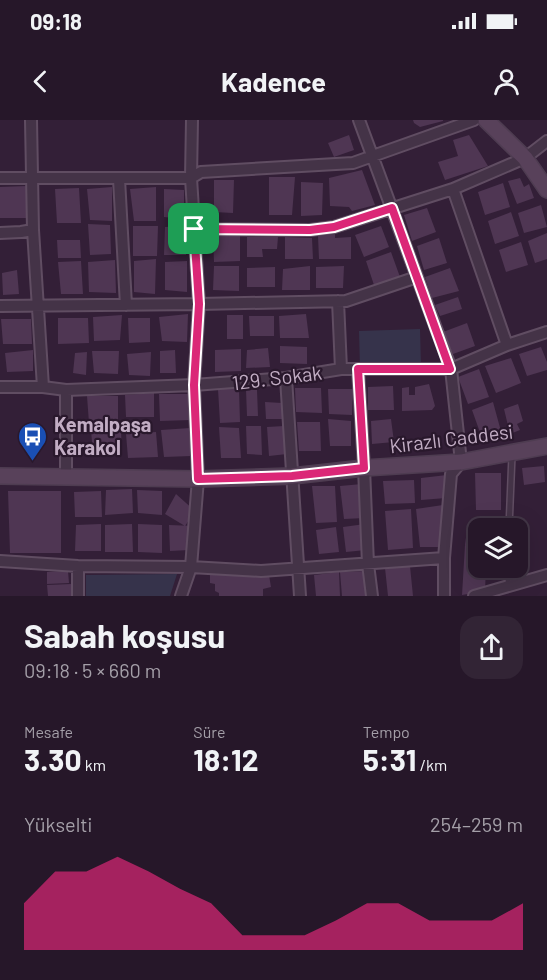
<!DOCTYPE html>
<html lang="tr">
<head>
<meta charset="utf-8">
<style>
	:root { --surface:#261729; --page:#322435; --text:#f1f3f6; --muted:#a49fa8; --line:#423646; --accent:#db2777 }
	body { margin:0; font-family:Barlow,sans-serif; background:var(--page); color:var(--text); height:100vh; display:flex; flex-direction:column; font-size:22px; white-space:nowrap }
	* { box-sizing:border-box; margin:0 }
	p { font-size:20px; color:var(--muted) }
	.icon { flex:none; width:33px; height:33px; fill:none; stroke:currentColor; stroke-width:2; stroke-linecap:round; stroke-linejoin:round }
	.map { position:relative; height:476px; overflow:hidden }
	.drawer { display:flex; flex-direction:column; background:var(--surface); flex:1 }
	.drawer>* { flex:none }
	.controls { position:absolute; left:468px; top:398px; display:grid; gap:12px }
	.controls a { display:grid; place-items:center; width:60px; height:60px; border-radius:12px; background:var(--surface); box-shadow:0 6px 24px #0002,0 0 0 2px var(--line); font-size:30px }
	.pin { position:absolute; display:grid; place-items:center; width:51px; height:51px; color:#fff; margin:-26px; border-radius:12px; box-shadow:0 3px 9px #0006 }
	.round { display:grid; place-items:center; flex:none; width:63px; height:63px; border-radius:18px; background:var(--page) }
	.headline { display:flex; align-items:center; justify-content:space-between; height:102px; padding:0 24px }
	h1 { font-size:33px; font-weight:700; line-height:45px }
	.figures { display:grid; grid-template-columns:repeat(3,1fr); gap:9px; height:102px; padding:6px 24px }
	.figures div { display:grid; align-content:center }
	.figures b { font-size:30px; font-weight:700 }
	.figures small { font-size:16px; font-weight:400 }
	.figures p { font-size:16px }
	.chart { height:168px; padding:12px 24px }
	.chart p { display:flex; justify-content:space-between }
	.chart svg { width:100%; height:108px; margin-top:6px; fill:var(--accent); opacity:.7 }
	.status { display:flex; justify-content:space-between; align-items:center; height:42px; padding:0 30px; background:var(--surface); direction:ltr }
	.status svg { height:16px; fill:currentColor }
	header { display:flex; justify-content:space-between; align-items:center; height:78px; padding:0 24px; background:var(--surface); font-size:27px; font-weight:700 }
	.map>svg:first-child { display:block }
	.green { fill:#36334b }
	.building { fill:#4f3653 }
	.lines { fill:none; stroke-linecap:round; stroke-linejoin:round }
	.lane-casing { stroke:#604d62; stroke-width:8 }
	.street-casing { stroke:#604d62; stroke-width:14 }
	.secondary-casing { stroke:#4e3c51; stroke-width:18 }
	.lane { stroke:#443347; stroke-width:5 }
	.street { stroke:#443347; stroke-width:10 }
	.secondary { stroke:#58415a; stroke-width:15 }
	.route-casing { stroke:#fff; stroke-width:12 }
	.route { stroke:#db2777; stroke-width:8 }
	.labels { text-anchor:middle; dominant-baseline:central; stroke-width:4.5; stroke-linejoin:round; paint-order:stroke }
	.street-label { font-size:20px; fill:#c2adc4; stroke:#29182c }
	.poi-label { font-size:20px; font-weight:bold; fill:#c2adc4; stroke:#29182c; text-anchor:start }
</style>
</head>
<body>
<div class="status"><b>09:18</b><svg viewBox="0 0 49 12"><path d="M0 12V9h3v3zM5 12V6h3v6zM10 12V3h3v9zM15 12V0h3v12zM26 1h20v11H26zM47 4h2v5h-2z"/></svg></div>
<header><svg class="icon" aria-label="back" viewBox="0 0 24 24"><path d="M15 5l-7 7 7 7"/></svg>Kadence<svg class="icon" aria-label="person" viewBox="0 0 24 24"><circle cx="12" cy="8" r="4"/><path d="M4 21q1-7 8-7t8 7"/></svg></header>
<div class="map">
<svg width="547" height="476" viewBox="0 0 547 476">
	<rect width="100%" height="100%" fill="#331f37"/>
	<path class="green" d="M420,209L421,246L360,248L359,211Z
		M177,454L170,476H86V455Z"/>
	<path class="building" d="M413,0H443V1L420,7L414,3Z
		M349,15L354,30L334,37L328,23Z
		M469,15L488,46L445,60L438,42L458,36L453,20Z
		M362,50L375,85L352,91L349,87L330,86L329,58Z
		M269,57H295L292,95H269Z
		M520,58L524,67L529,64L534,78L517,84L508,61Z
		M214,60H234L233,93L214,92Z
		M301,62L323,63L322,95L301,96Z
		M503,63L510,87L485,95L478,72Z
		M27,66V98H0V67Z
		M112,67V101L90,100L87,69Z
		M156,67V101H134L130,69Z
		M79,68L81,103H57L55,69Z
		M164,69L184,70V99L164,97Z
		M541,85L547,107L524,113L518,93Z
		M427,88L436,112L412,121L404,95Z
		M511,92L519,116L495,124L488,101Z
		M88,104L110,105L111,134L90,135Z
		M133,106H158L157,136H133Z
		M186,106V135H164L165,107Z
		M381,106L389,127L364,137L355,115Z
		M547,113V139L535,143L528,121Z
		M335,114V118L351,117V139H319L318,116Z
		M213,116H240V141L214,142Z
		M247,117H278L277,129H262L263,137H247Z
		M285,117L312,118L313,139H285Z
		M439,118L447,143L424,150L417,126Z
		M57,120H80L81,138H58Z
		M521,122L528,145L506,152L499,130Z
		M391,132L400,157L374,165L366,141Z
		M156,139L155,174L134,172V141Z
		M115,140L116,173L89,172L88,142Z
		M81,141L83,174H61L58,142Z
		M187,141V172L165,170V142Z
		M214,146H239V171L213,170Z
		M310,146V170H282L283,149Z
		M344,146L343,168H316V147Z
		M275,147V167H247V148Z
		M450,148L459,171L432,178L425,157Z
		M17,150L19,174L3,175L2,153Z
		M458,177L462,189L440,196L435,185Z
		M188,194L187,222L162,221L159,197Z
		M306,194L309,218H280L279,196Z
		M122,195L120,220L94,221L93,197Z
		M227,195H243V219H227Z
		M249,196H274V216H250Z
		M58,198H88L89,223L58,224Z
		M128,198H150V222L129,223Z
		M1,199H31L32,224H3Z
		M467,203L475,226L453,234L443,212Z
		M280,226L307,227V244L280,243Z
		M541,227L547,242V250L527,256L519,234Z
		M268,228L270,247L246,248L247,230Z
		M241,229V251L215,252V230Z
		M33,230V251L7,252L5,233Z
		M175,230L176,253H160V231Z
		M92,231H119L118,254L94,253Z
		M87,232L86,255L73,253L75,233Z
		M151,232L150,256L129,255L127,234Z
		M511,238L521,263L496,273L485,246Z
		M479,249L489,277L468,284L458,257Z
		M429,264L435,286L432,290L402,291V268L409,267V275H415V267Z
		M393,266L394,290H368V267Z
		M295,268H321L322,293L296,292Z
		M218,269H239L240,302L220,303Z
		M328,269H353L352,295L329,294Z
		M246,270H257L258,296H247Z
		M154,273V297H126L125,275Z
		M159,274H189L191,300L160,301Z
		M87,276H118V302L89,303Z
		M265,282L282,283L284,299H266Z
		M493,282L502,315L482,318L472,290Z
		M518,284L523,301L517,304L520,310L510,314L504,289Z
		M328,299L351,301V326H330Z
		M391,299L394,322L372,324L371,301Z
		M297,302H320L321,331H299Z
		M246,306H261L262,335L247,334Z
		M284,306L287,334L269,336L267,307Z
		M219,307L239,308L241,338H221Z
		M190,308L191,336L164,337L161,310Z
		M91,309L121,310L122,336H93Z
		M156,312L158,337L128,338L126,314Z
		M544,346L545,362L524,365L522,348Z
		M475,353H501V390H476Z
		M447,355L446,378L421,380V358Z
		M414,360L415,383L385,384L383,361Z
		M362,364L365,398L344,399L340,366Z
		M312,366H335L337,402L316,403Z
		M132,369L133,393L105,395L106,370Z
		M137,370L162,371V395L138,393Z
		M8,371H61V433H10Z
		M101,371L102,397H75L74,372Z
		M176,374L195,391L185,406L165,394Z
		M443,385L441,427H420L416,389Z
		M411,389L413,428L388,430L385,391Z
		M101,404V431H75L76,405Z
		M132,404L133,432H105V405Z
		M138,404L162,405V433L138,432Z
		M365,404L366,430L346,432L343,407Z
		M169,405L194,406L189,430L170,431Z
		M336,407L339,432L319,434L316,410Z
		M467,410L478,411V426L465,425L478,428V447H486L485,471L462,475L465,425Z
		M410,446L413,476H388L385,448Z
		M210,450L269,455L271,467L263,469V476H219V473L215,471V464L210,463Z
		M68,451L69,463L47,464V452Z
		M366,451L368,476H342L340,452Z
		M339,452L340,476H316L314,455Z
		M71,464L72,476H48L47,465Z"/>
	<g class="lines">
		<defs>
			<path id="lane" d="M509,408L512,335
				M508,466L509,447"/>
			<path id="street" d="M31,0L33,110L43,267
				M359,0L451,249L461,342L451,354L444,438V476
				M0,58H191L201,52L353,43L474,0
				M119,59L126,185
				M453,69L507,225
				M194,109L310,110L334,107L453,69L525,38L547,21
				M0,113L21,112L33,110
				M338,181L341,249
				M0,186L199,184L346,181L417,157
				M358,249L364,348L368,444L372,476
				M286,258L300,476
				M0,267H43L66,270L194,265L286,258L341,249H451L507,225L547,212
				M66,356V270
				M0,441L78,446L191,447L261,451L444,438
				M78,446V476
				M181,476L191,447L198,359L194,265L199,184L191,58L192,0
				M474,476L547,455"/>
			<path id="secondary" d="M486,0L525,38L547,70
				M0,356L198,359L292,356L364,348L461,342L547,326"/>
		</defs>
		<use href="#lane" class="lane-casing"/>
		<use href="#street" class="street-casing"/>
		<use href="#secondary" class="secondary-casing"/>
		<use href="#lane" class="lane"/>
		<use href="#street" class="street"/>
		<use href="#secondary" class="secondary"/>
	</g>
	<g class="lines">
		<defs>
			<path id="route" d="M392,88L450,249H358L364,348L292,356L198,359L194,265L199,184L194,109L310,110L334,107Z"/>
		</defs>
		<use href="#route" class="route-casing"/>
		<use href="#route" class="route"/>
	</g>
	<defs>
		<symbol id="bus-pin" viewBox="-11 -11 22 30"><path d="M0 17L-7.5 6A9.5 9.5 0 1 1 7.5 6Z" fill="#1a4fb4" stroke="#29182c"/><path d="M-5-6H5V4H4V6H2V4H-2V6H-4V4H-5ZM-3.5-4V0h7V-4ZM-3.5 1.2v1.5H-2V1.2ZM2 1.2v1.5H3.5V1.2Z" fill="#fff"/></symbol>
	</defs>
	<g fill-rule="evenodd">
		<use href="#bus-pin" x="16" y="300" width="33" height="45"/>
	</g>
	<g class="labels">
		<g class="street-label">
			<text transform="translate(277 257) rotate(-7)">129. Sokak</text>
			<text transform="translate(451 318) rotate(-7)">Kirazlı Caddesi</text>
		</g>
		<g class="poi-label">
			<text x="54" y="304">Kemalpaşa<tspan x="54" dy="23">Karakol</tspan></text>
		</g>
	</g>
</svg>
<div class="controls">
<a><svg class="icon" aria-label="layers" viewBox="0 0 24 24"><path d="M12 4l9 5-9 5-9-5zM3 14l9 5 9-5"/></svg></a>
</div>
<div class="pin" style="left:194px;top:109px;background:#1e9e55"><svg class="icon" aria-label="arrive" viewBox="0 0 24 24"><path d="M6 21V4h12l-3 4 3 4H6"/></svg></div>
</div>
<section class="drawer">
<div class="headline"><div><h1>Sabah koşusu</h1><p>09:18 · 5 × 660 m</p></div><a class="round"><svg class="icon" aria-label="share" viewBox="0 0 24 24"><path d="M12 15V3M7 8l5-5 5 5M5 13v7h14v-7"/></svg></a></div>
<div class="figures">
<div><p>Mesafe</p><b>3.30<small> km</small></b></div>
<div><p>Süre</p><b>18:12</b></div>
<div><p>Tempo</p><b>5:31<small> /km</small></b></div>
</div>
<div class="chart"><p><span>Yükselti</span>254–259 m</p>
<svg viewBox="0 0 160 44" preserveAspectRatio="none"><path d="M0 44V25L10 12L20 12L30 6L40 12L50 19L60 25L70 38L80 38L90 38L100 32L110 25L120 25L130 32L140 32L150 32L160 25V44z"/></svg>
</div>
</section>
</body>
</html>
